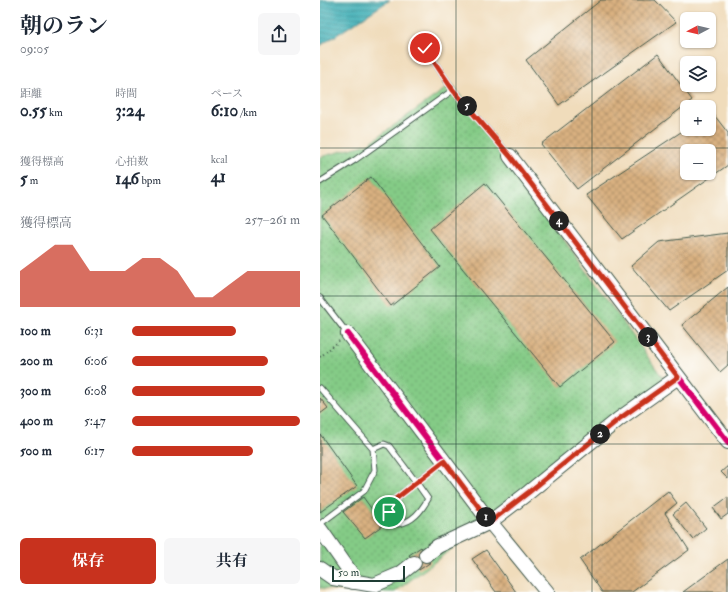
<!DOCTYPE html>
<html lang="ja">
<head>
<meta charset="utf-8">
<style>
	:root { --surface:#fff; --page:#f6f6f7; --text:#1f2937; --muted:#747a83; --accent:#c8321e }
	body { margin:0; font-family:"IM FELL Double Pica","Noto Serif JP",serif; background:var(--page); color:var(--text); height:100vh; display:flex; flex-direction:column; font-size:15px; white-space:nowrap }
	* { box-sizing:border-box; margin:0 }
	p { font-size:13px; color:var(--muted) }
	.icon { flex:none; width:22px; height:22px; fill:none; stroke:currentColor; stroke-width:2; stroke-linecap:round; stroke-linejoin:round }
	.map { position:relative; flex:1; overflow:hidden }
	.details { display:flex; flex-direction:column; background:var(--surface); width:320px }
	.details>* { flex:none }
	.needle { width:26px; rotate:263deg }
	.controls { position:absolute; left:360px; top:12px; display:grid; gap:8px }
	.controls a { display:grid; place-items:center; width:36px; height:36px; border-radius:6px; background:var(--surface); box-shadow:0 1px 3px #0004; font-size:20px }
	.scale { position:absolute; left:12px; bottom:10px; width:73px; box-sizing:border-box; padding-left:4px; border:2px solid #1f3d34; border-top:0; font-size:11px; line-height:14px; white-space:nowrap; color:#1f3d34; -webkit-text-stroke:3px #fdfcf7; paint-order:stroke }
	.pin { position:absolute; display:grid; place-items:center; width:34px; height:34px; color:#fff; margin:-17px; border:2px solid #fff; border-radius:50%; box-shadow:0 1px 4px #0007 }
	.km { position:absolute; width:20px; height:20px; margin:-10px; border-radius:50%; background:#222; color:#fff; font-size:11px; line-height:20px; text-align:center }
	.round { display:grid; place-items:center; flex:none; width:42px; height:42px; border-radius:6px; background:var(--page) }
	.summary { display:flex; align-items:center; justify-content:space-between; height:68px; padding:0 20px }
	h1 { font-size:22px; font-weight:700; line-height:30px }
	.figures { display:grid; grid-template-columns:repeat(3,1fr); gap:6px; height:68px; padding:4px 20px }
	.figures div { display:grid; align-content:center }
	.figures b { font-size:17px; font-weight:700 }
	.figures small { font-size:11px; font-weight:400 }
	.figures p { font-size:11px }
	.chart { height:112px; padding:8px 20px }
	.chart p { display:flex; justify-content:space-between }
	.chart svg { width:100%; height:72px; margin-top:4px; fill:var(--accent); opacity:.7 }
	.action { display:flex; gap:8px; margin-top:auto; padding:8px 20px }
	.action a { flex:1; height:46px; border-radius:6px; background:var(--accent); color:#fff; font-size:16px; font-weight:700; line-height:46px; text-align:center }
	.action a+a { background:var(--page); color:var(--text) }
	ul { padding:0 20px; list-style:none; font-size:13px }
	li { display:grid; grid-template-columns:64px 48px 1fr; align-items:center; height:30px }
	li i { height:10px; border-radius:5px; background:var(--accent) }
	main { display:flex; flex:1; min-height:0 }
	.map>svg:first-child { display:block }
	.grass { fill:url(#grass-dots); stroke:#52845d }
	.water { fill:url(#water-rules); stroke:#2e7675 }
	.building { fill:url(#building-cross-hatch); fill-rule:evenodd }
	.lines { fill:none; stroke-linecap:round; stroke-linejoin:round }
	.lane-casing { stroke:#3e5548; stroke-width:7 }
	.secondary-casing { stroke:#3e5548; stroke-width:16 }
	.path { stroke:#3e5548; stroke-width:2; stroke-dasharray:1 3; stroke-linecap:butt }
	.lane { stroke:#fff; stroke-width:5 }
	.secondary { stroke:#fff; stroke-width:14 }
	.cycleway-casing { stroke:#fdfcf7; stroke-width:8 }
	.cycleway { stroke:#d6006c; stroke-width:6 }
	.route-casing { stroke:#fff; stroke-width:8 }
	.route { stroke:#c8321e; stroke-width:5 }
	.grid { fill:none; stroke:#1f3d34; stroke-width:1; stroke-opacity:0.55 }
</style>
</head>
<body>
<main>
<section class="details">
<div class="summary"><div><h1>朝のラン</h1><p>09:05</p></div><a class="round"><svg class="icon" aria-label="share" viewBox="0 0 24 24"><path d="M12 15V3M7 8l5-5 5 5M5 13v7h14v-7"/></svg></a></div>
<div class="figures">
<div><p>距離</p><b>0.55<small> km</small></b></div>
<div><p>時間</p><b>3:24</b></div>
<div><p>ペース</p><b>6:10<small> /km</small></b></div>
</div>
<div class="figures">
<div><p>獲得標高</p><b>5<small> m</small></b></div>
<div><p>心拍数</p><b>146<small> bpm</small></b></div>
<div><p>kcal</p><b>41</b></div>
</div>
<div class="chart"><p><span>獲得標高</span>257–261 m</p>
<svg viewBox="0 0 160 44" preserveAspectRatio="none"><path d="M0 44V22L10 14L20 6L30 6L40 22L50 22L60 22L70 14L80 14L90 22L100 38L110 38L120 30L130 22L140 22L150 22L160 22V44z"/></svg>
</div>
<ul>
<li><b>100 m</b>6:31<i style="width:62%"></i></li>
<li><b>200 m</b>6:06<i style="width:81%"></i></li>
<li><b>300 m</b>6:08<i style="width:79%"></i></li>
<li><b>400 m</b>5:47<i style="width:100%"></i></li>
<li><b>500 m</b>6:17<i style="width:72%"></i></li>
</ul>
<div class="action"><a>保存</a><a>共有</a></div>
</section>
<div class="map">
<svg width="408" height="592" viewBox="0 0 408 592">
	<defs>
		<pattern id="grass-dots" width="8" height="8" patternUnits="userSpaceOnUse"><rect width="8" height="8" fill="#84cb86"/><path d="M2 2h.1M6 6h.1" fill="none" stroke="#6ba66e" stroke-width="1.8" stroke-linecap="round"/></pattern>
		<pattern id="water-rules" width="6" height="5" patternUnits="userSpaceOnUse"><rect width="6" height="5" fill="#3daeb6"/><path d="M0 2.5h6" fill="none" stroke="#338f95"/></pattern>
		<pattern id="building-cross-hatch" width="8" height="8" patternUnits="userSpaceOnUse"><rect width="8" height="8" fill="#d9b080"/><path d="M0 0l8 8M0 8l8-8" fill="none" stroke="#af906a"/></pattern>
	</defs>
	<rect width="100%" height="100%" fill="#fdfcf7"/>
	<filter id="ink" filterUnits="userSpaceOnUse"><feTurbulence type="fractalNoise" baseFrequency=".025" numOctaves="2"/><feDisplacementMap in="SourceGraphic" scale="8" xChannelSelector="R" yChannelSelector="G"/><feConvolveMatrix kernelMatrix="1 2 1 2 8 2 1 2 1" color-interpolation-filters="sRGB"/></filter>
	<filter id="wash" filterUnits="userSpaceOnUse"><feTurbulence type="fractalNoise" baseFrequency=".012" numOctaves="4" result="noise"/><feDisplacementMap in="SourceGraphic" scale="16" xChannelSelector="R" yChannelSelector="G"/><feGaussianBlur stdDeviation="0.9" result="paint"/><feColorMatrix in="noise" values="0 0 0 0 0 0 0 0 0 0 0 0 0 0 0 0 0 1.4 0 .05"/><feComposite in="paint" operator="in"/></filter>
	<g filter="url(#wash)">
		<rect width="100%" height="100%" fill="#f0dcbb"/>
		<path class="grass" d="M132,84L348,385L75,592H50L0,588V157L48,144Z"/>
		<path class="water" d="M0,0H70L0,46Z"/>
		<g id="blocks">
			<path class="building" d="M281,0H335L356,22L239,105L206,60Z
				M338,54L372,100L257,189L221,144Z
				M391,111L408,133V165L302,239L266,195L367,128V129H389V113ZM367,151H389V173H367Z
				M51,177L120,267L71,306L2,215Z
				M165,183L295,342L240,387L110,229Z
				M408,233V270L349,311L311,266L339,242Z
				M408,287V365L400,372L362,325Z
				M0,398L8,408L0,414Z
				M0,434L37,486L0,512Z
				M408,466V479L401,472Z
				M348,491L357,503L345,513L369,550L312,592H282L260,560Z
				M43,497L63,525L45,538L23,512Z
				M408,497V514L401,519L393,508Z
				M366,503L386,528L373,539L353,514Z
				M101,547L111,562L99,570L89,555Z
				M166,550L196,592H176L152,559Z
				M408,559V592H363Z"/>
		</g>
	</g>
	<g filter="url(#ink)">
		<use href="#blocks" fill-opacity="0" stroke="#3e5548" stroke-width="1"/>
		<g class="lines">
			<defs>
				<path id="lane" d="M133,90L190,156
					M0,182L35,160L133,90L105,48
					M0,298L27,333
					M0,388L53,449L55,470L44,491L0,524
					M53,449L64,444L69,446L96,482C87,492 71,498 69,512L78,524C93,522 101,511 108,499L96,482L123,462"/>
				<path id="secondary" d="M190,156L408,442
					M28,334L170,522L209,492L299,419L358,377
					M0,529L31,573L33,582
					M106,555L118,546L170,522L227,592
					M0,569L13,578L54,585L80,574L94,563"/>
			</defs>
			<use href="#lane" class="lane-casing"/>
			<use href="#secondary" class="secondary-casing"/>
			<path class="path" d="M0,357L19,341"/>
			<use href="#lane" class="lane"/>
			<use href="#secondary" class="secondary"/>
			<defs>
				<path id="cycleway" d="M190,156L408,442
					M28,334L170,522L209,492L299,419L358,377"/>
			</defs>
			<use href="#cycleway" class="cycleway-casing"/>
			<use href="#cycleway" class="cycleway"/>
		</g>
	</g>
	<g class="lines" filter="url(#ink)">
		<defs>
			<path id="route" d="M69,512L70,506L73,501L124,461L170,522L209,492L299,419L358,377L190,156L133,90L105,48"/>
		</defs>
		<use href="#route" class="route-casing"/>
		<use href="#route" class="route"/>
	</g>
	<path class="grid" d="M136,0V592M272,0V592M0,148H408M0,296H408M0,444H408"/>
</svg>
<div class="controls">
<a><svg class="needle" viewBox="-14 -14 28 28"><path d="M0-13l5 13h-10z" fill="#e53935"/><path d="M0 13l5-13h-10z" fill="#747a83"/></svg></a>
<a><svg class="icon" aria-label="layers" viewBox="0 0 24 24"><path d="M12 4l9 5-9 5-9-5zM3 14l9 5 9-5"/></svg></a>
<a>+</a>
<a>−</a>
</div>
<div class="scale">50 m</div>
<div class="pin" style="left:69px;top:512px;background:#1e9e55"><svg class="icon" aria-label="arrive" viewBox="0 0 24 24"><path d="M6 21V4h12l-3 4 3 4H6"/></svg></div>
<div class="pin" style="left:105px;top:48px;background:#d93025"><svg class="icon" aria-label="check" viewBox="0 0 24 24"><path d="M5 12l5 5 9-10"/></svg></div>
<b class="km" style="left:166px;top:517px">1</b>
<b class="km" style="left:280px;top:434px">2</b>
<b class="km" style="left:328px;top:337px">3</b>
<b class="km" style="left:239px;top:221px">4</b>
<b class="km" style="left:147px;top:106px">5</b>
</div>
</main>
</body>
</html>
